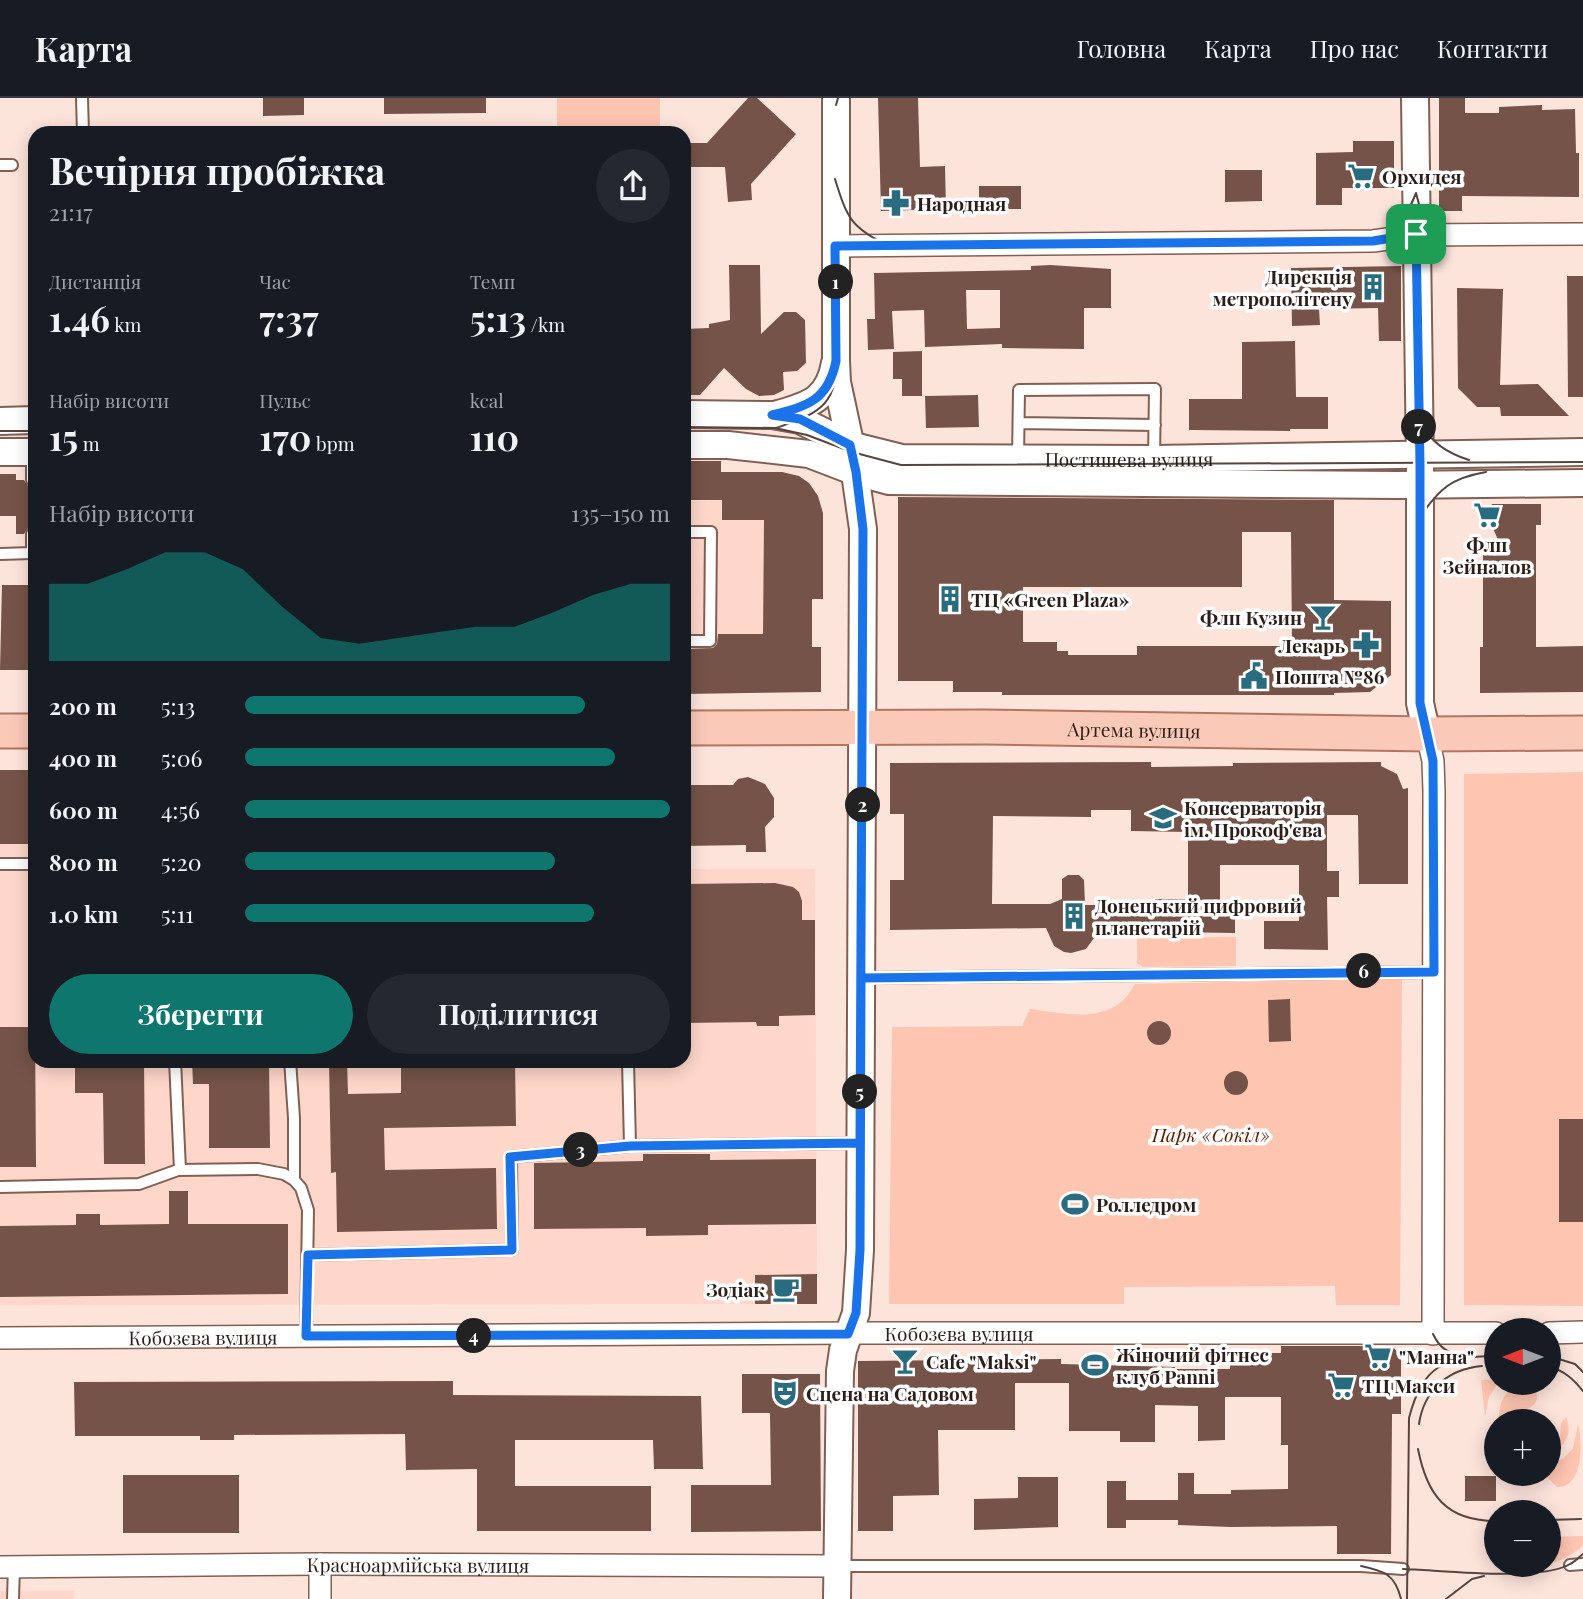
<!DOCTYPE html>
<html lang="uk">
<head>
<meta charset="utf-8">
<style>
	:root { --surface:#171b24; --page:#242831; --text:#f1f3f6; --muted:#9ea1a6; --line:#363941; --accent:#0f766e }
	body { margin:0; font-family:"Playfair Display",serif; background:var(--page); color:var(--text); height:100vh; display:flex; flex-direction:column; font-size:26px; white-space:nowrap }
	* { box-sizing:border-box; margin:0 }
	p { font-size:23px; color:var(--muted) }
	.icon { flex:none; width:38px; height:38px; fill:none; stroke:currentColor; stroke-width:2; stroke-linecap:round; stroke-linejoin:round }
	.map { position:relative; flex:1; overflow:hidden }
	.panel { position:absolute; left:28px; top:28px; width:663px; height:942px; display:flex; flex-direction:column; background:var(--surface); border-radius:21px; box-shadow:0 4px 18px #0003 }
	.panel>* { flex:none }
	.needle { width:46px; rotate:270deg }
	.tools { position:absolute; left:1484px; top:1220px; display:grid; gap:14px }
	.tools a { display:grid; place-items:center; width:77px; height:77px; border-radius:50%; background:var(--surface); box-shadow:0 4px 18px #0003; font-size:35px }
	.pin { position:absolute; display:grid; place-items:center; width:60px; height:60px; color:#fff; margin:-30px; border-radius:14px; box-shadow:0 4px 10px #0006 }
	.km { position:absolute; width:35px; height:35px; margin:-18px; border-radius:50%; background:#222; color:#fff; font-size:19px; line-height:35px; text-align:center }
	.round { display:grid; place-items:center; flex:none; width:74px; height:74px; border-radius:37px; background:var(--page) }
	.head { display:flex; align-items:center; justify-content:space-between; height:119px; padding:0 21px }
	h1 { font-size:38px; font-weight:700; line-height:52px }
	.stats { display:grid; grid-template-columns:repeat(3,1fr); gap:10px; height:119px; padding:7px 21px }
	.stats div { display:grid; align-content:center }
	.stats b { font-size:35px; font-weight:700 }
	.stats small { font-size:19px; font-weight:400 }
	.stats p { font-size:19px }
	.chart { height:196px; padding:14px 21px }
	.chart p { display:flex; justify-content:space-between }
	.chart svg { width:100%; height:126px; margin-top:7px; fill:var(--accent); opacity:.7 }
	.primary-button { display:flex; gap:14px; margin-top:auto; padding:14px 21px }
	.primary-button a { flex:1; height:80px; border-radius:42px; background:var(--accent); color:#fff; font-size:28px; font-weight:700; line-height:80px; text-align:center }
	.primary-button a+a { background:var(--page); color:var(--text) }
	ul { padding:0 21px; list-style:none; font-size:23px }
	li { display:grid; grid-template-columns:112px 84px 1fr; align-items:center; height:52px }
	li i { height:18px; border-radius:9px; background:var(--accent) }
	header { display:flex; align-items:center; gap:42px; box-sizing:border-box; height:98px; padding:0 35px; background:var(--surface); border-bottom:2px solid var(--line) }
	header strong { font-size:33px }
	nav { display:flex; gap:38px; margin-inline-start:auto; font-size:24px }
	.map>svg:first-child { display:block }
	.built { fill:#fed7ca }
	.green { fill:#fec5b1 }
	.building { fill:#755348; fill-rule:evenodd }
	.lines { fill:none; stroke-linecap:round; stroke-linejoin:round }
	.service-casing { stroke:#825f53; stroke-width:14 }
	.minor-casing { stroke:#825f53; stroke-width:24 }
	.tertiary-casing { stroke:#825f53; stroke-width:30 }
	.primary-casing { stroke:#b17561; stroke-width:37 }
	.service { stroke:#fff; stroke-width:10 }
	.minor { stroke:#fff; stroke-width:21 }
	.tertiary { stroke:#fff; stroke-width:26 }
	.primary { stroke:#fbc9b8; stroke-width:33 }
	.tram { stroke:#56453f; stroke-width:2 }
	.route-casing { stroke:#fff; stroke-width:14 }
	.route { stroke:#1a73e8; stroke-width:9 }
	.labels { text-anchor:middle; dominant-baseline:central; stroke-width:7; stroke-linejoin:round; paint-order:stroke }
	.poi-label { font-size:19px; font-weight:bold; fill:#2c1d18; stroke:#fff; text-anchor:start }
	.street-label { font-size:19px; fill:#2c1d18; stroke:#fff }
	.park-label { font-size:19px; font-style:italic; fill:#5b1a00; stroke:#fff }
</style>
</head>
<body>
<header>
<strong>Карта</strong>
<nav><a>Головна</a><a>Карта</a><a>Про нас</a><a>Контакти</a></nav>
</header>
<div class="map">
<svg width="1583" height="1501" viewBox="0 0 1583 1501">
	<rect width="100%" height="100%" fill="#fde4db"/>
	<path class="built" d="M721,402L723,422H775L764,443L763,549L684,548V403Z
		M0,672H35V962H684V771H815L817,1176L755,1177V1206L0,1207Z
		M0,1493H74V1501H0Z"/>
	<path class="green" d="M557,0H660V35H557Z
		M1583,674V1208L1464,1207V676Z
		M1236,839V868L1143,869L1137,865V840Z
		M1402,880L1400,1207H1336L1335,1188L1124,1189V1206H889L892,929L1022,928L1030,911C1069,916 1113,928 1135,886Z
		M1496,1281L1498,1285L1489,1299L1485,1319L1481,1282Z
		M1519,1285L1533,1287C1547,1310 1522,1309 1511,1323H1499C1498,1305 1504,1294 1519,1285Z
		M1566,1319C1573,1336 1565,1349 1549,1357L1560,1340L1561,1325Z
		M1578,1327C1583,1345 1583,1390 1557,1389L1547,1379L1550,1366L1564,1360L1573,1350Z
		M1583,1438V1448C1567,1460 1555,1467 1535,1467L1549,1466V1439Z"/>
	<path class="building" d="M263,0H304V17L263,18Z
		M384,0H486V15L384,16Z
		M748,0H757L796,36L751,86L752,102L728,104L725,69H691L690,45H707Z
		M878,0H918L920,69L945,68L946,111L881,113Z
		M1439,0H1465V15H1499V9L1542,7V12L1575,11L1576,55H1579V99L1462,98V113H1439Z
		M1353,43H1394V90H1342V107H1316V55L1353,54Z
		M1225,72H1262V103L1225,104Z
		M979,88H1021V111H979Z
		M729,167H760L761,236L784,214H796L805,222L806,265L797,273L783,274L784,292L774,297L759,298L746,291L724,270L700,297H684V231L709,230V226L730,222Z
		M1050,167L1111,171V210H1084V251L1002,250V246L925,249L924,212L892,213L894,251L868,252L867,221H875L874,175L1031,172V168ZM966,192H1000V230L967,231Z
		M1401,168V243H1379L1378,210L1319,211L1320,227L1292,228L1291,170Z
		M1567,178H1583V299H1568Z
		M1457,190L1503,191L1500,287L1538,286L1569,318H1501L1500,309H1477L1458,290Z
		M1295,243L1296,299H1328V331H1290V333L1189,332V301H1242V244Z
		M922,253V298H902V281H893V254Z
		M978,297L979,329L926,330L925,298Z
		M684,363H721V374H782L799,378L809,385L818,398L823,415V501H812V549H821V594L684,596V551L713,550L717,546L718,536H763L764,422H722V402H684Z
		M0,376H16V382H24L28,388L35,389V429L28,430L24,436H16V418H0Z
		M898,399L1334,402V502L1391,503V577L1370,594L1334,595V597H1002V594H953V583H898ZM1242,434H1291L1292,548H1137V557H1068V553H1057V544H1023V489H1242Z
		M1492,406H1541V427H1536V549L1583,548V594L1480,595V549H1483V455H1504L1487,417Z
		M2,487H35V572H0Z
		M1151,664V669L1233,668V665L1381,664V668L1397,676L1403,691L1408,690V786H1359L1358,717H1327V773H1339V799H1327L1328,852L1264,851V823H1299V767H1220V802H1235V835L1099,833L1086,851L1071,855L1064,854L1054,848L1046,830L890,832V782H904V716H890V665ZM1091,712H1131V733L1188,734V801H1155V807H1085L1084,782L1079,777H1068L1062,781V801L1050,806H992L993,718L1091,719Z
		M0,672H35V746H0Z
		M748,679L765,686L774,700V719L765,729L766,754H746V747L684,748V687H733L738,681Z
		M775,785L793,789L799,794L802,803V822H815V917L779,918V928H757L756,924L684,925V786Z
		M1290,901L1291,943L1269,944L1268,902Z
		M1147 935a12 12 0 1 1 24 0a12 12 0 1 1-24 0Z
		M0,929H35L36,1069H0Z
		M75,962H144L145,1066H104L103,995H75Z
		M192,962H269L270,1050H209V986H193Z
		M329,962H347L348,996L401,995V962H515L516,1028L384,1030L385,1072L496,1070L497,1131L337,1134L336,1074L331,1075Z
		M1224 985a12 12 0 1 1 24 0a12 12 0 1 1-24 0Z
		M1559,1021H1583V1124H1559Z
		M643,1056H710V1062L816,1061V1126L708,1127V1137L646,1138V1130L534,1131V1065L643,1063Z
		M169,1093H188V1126H288V1196L0,1199V1128L76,1127V1116H100V1127L169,1126Z
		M817,1176V1206H755V1177Z
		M1281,1248H1392L1401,1258V1316H1392L1391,1456H1337V1428L1231,1429L1178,1427V1422H1126V1430H1107V1383H1126V1402H1178V1375H1194V1396H1231V1392L1288,1391V1347H1281V1299H1225V1342L1198,1343V1308L1155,1307V1344H1120V1333H1069V1285H1015V1332H938L939,1397L893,1398V1433H858V1263L1061,1261V1266L1175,1269V1271H1230V1255H1281Z
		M742,1276H820L821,1433L691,1434V1387H771L770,1315H742Z
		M453,1283V1297L701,1298L703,1371H654L653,1342H515V1388H651V1433H477V1371L406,1372L405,1336L234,1337V1342H200V1338H75L74,1284Z
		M123,1377H239V1435H123Z
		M1465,1378H1496V1403H1465Z
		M1018,1379H1058V1429L974,1432V1401L1018,1400Z"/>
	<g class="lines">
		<defs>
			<path id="service" d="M82,0L83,35
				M0,67H12
				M1019,325L1155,327
				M32,354V382
				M1018,360L1019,292L1155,291L1154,361
				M684,434H711L710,543H684
				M0,456L32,455V436
				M0,766H35
				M861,880L1434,874
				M175,962L180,1072
				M290,962L294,1020V1082
				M630,1048L860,1045
				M0,1089L139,1086L178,1072L258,1071L284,1076L294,1082L301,1090L308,1112L306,1238
				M308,1157L512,1152L511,1059L630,1048L628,963
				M1570,1467L1583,1466
				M838,1468H1361L1403,1471
				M13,1501L14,1468"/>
			<g id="minor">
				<path d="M835,148L1373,143L1416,137L1583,136"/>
				<path d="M1427,636L1433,663L1434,693L1433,1236"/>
				<path d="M1549,1235L1583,1234"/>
				<path id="s1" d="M0,1240L862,1235H1496"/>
				<path d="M320,1466V1501"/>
				<path id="s2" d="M0,1469L320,1466L838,1468"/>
			</g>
			<g id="tertiary">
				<path d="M836,0V263L837,284L852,354L863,431L860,1152L856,1215L843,1252L840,1273L837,1501"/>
				<path d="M1415,0L1420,365V605L1427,636"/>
				<path id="s3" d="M684,316L772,317L800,322L850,347L902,360L1154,361L1583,354"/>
				<path d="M778,316C810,307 829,301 835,265"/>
				<path d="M0,323L35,322"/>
				<path d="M684,347H728L809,356L856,374L889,383L1397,387L1583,385"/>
				<path d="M0,354H35"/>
			</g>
			<g id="primary">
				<path id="s4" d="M684,630L985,629L1427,636L1583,635"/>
				<path d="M0,633H35"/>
			</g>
		</defs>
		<use href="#service" class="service-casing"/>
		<use href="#minor" class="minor-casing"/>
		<use href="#tertiary" class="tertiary-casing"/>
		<use href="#primary" class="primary-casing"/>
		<use href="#service" class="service"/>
		<use href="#minor" class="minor"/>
		<use href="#tertiary" class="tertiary"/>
		<use href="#primary" class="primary"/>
		<path class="tram" d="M836,7L838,0
			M835,81C847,120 851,130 889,148
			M1416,95L1420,110L1424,329C1433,347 1450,356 1469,362
			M1373,143C1402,129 1404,124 1416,95
			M684,329L775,330L807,337L852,354L901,367L1583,364
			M776,330C814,317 838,309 836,263
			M0,333H35
			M1420,419C1439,391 1451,380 1486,374
			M1433,1236C1440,1251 1449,1256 1466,1258
			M1549,1258L1575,1266L1583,1274
			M1549,1269C1564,1272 1574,1282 1583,1293
			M1419,1326C1424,1292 1448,1271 1482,1268
			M1418,1351C1427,1397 1446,1423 1496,1423
			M1549,1422L1581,1421
			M1361,1468C1384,1473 1395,1476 1401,1501
			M1403,1471C1440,1472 1540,1484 1570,1466C1575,1464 1579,1459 1583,1456
			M1407,1501L1409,1320C1423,1267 1444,1259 1496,1258
			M1446,1501L1472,1481L1484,1478"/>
	</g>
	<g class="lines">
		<defs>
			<path id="route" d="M1416,136L1373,143L835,148L836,263C828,303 807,308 772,317L800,321L850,347L856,374L863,431L860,1045L630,1048L510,1059L512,1152L308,1157L306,1238L848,1236L856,1215L860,1152L861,880L1434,874L1433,663L1420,605V366L1416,136"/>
		</defs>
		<use href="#route" class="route-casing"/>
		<use href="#route" class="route"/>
	</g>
	<defs>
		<symbol id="supermarket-bare" viewBox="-9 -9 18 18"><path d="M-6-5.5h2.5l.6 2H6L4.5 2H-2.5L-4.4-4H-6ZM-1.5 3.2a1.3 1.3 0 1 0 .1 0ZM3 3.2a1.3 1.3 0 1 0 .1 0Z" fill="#2a6c7f" stroke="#fff" stroke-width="2.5" paint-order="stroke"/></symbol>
		<symbol id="pharmacy-bare" viewBox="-9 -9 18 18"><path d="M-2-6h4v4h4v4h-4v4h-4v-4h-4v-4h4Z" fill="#2a6c7f" stroke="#fff" stroke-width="2.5" paint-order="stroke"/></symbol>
		<symbol id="building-bare" viewBox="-9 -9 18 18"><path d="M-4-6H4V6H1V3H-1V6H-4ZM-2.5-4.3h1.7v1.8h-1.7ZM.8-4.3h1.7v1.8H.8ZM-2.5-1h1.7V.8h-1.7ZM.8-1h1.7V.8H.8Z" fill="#2a6c7f" stroke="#fff" stroke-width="2.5" paint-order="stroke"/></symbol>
		<symbol id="bar-bare" viewBox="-9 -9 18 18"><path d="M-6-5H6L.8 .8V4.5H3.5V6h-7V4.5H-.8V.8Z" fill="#2a6c7f" stroke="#fff" stroke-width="2.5" paint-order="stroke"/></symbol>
		<symbol id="civic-bare" viewBox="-9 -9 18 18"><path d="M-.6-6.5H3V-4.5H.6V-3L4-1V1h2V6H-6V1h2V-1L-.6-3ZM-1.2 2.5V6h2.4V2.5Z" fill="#2a6c7f" stroke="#fff" stroke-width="2.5" paint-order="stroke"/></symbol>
		<symbol id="university-bare" viewBox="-9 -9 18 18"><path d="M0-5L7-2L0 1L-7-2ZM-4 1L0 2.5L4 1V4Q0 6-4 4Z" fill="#2a6c7f" stroke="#fff" stroke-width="2.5" paint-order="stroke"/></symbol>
		<symbol id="stadium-bare" viewBox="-9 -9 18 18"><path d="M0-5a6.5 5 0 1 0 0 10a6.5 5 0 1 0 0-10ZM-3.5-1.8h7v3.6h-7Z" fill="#2a6c7f" stroke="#fff" stroke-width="2.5" paint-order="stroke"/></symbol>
		<symbol id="cafe-bare" viewBox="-9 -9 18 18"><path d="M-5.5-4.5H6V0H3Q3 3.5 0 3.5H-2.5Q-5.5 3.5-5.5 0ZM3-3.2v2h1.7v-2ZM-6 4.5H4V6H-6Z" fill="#2a6c7f" stroke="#fff" stroke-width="2.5" paint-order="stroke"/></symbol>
		<symbol id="theatre-bare" viewBox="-9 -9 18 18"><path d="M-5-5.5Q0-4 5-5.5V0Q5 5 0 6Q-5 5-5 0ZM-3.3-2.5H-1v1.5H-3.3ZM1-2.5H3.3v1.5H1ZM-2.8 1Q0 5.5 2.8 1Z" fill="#2a6c7f" stroke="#fff" stroke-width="2.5" paint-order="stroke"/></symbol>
	</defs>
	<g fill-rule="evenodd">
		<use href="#supermarket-bare" x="1342" y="59" width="38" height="38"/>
		<use href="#pharmacy-bare" x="877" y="86" width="38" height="38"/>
		<use href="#building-bare" x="1354" y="170" width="38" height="38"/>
		<use href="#supermarket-bare" x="1468" y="398" width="38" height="38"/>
		<use href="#building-bare" x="931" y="482" width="38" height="38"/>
		<use href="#bar-bare" x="1304" y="500" width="38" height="38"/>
		<use href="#pharmacy-bare" x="1347" y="528" width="38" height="38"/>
		<use href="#civic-bare" x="1235" y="559" width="38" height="38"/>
		<use href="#university-bare" x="1144" y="701" width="38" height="38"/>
		<use href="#building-bare" x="1055" y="799" width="38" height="38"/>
		<use href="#stadium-bare" x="1056" y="1087" width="38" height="38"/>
		<use href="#cafe-bare" x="767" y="1172" width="38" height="38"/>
		<use href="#supermarket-bare" x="1359" y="1239" width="38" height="38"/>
		<use href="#bar-bare" x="886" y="1244" width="38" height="38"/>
		<use href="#stadium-bare" x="1076" y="1248" width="38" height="38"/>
		<use href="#supermarket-bare" x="1322" y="1268" width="38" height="38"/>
		<use href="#theatre-bare" x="766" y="1276" width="38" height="38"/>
	</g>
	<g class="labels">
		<g class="poi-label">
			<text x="1382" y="78">Орхидея</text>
			<text x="917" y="105">Народная</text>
			<text x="1352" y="178" text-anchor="end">Дирекція<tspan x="1352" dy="22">метрополітену</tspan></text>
			<text x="1487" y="446" text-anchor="middle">Флп<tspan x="1487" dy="22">Зейналов</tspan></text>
			<text x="971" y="501">ТЦ «Green Plaza»</text>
			<text x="1302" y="519" text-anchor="end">Флп Кузин</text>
			<text x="1345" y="547" text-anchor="end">Лекарь</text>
			<text x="1275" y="578">Пошта №86</text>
			<text x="1184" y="709">Консерваторія<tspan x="1184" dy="22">ім. Прокоф'єва</tspan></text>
			<text x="1095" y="807">Донецький цифровий<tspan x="1095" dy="22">планетарій</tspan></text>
			<text x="1096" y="1106">Ролледром</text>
			<text x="765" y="1191" text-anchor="end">Зодіак</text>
			<text x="1116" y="1256">Жіночий фітнес<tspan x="1116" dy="22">клуб Panni</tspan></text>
			<text x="1399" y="1258">"Манна"</text>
			<text x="926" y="1263">Cafe "Maksi"</text>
			<text x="1362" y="1287">ТЦ Макси</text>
			<text x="806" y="1295">Сцена на Садовом</text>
		</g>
		<g class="street-label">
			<text stroke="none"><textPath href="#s3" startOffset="453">Постишева вулиця</textPath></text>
			<text stroke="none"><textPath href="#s4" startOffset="450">Артема вулиця</textPath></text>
			<text stroke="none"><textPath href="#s1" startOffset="959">Кобозєва вулиця</textPath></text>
			<text stroke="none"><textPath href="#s1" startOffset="203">Кобозєва вулиця</textPath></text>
			<text stroke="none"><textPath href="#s2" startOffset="418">Красноармійська вулиця</textPath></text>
		</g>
		<g class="park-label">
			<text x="1211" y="1036">Парк «Сокіл»</text>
		</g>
	</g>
</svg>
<div class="tools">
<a><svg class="needle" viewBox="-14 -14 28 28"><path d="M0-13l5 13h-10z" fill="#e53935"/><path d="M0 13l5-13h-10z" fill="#9ea1a6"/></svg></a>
<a>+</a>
<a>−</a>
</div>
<div class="pin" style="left:1416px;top:136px;background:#1e9e55"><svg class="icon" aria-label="arrive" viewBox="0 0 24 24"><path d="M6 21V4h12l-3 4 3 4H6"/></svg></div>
<b class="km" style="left:836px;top:184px">1</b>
<b class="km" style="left:863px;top:707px">2</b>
<b class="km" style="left:581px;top:1052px">3</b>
<b class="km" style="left:474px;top:1238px">4</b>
<b class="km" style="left:860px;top:994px">5</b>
<b class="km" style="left:1364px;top:873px">6</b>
<b class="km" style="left:1419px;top:329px">7</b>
<section class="panel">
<div class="head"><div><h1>Вечірня пробіжка</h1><p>21:17</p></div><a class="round"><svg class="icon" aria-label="share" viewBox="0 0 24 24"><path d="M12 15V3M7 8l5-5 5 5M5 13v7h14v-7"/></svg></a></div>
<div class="stats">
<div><p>Дистанція</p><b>1.46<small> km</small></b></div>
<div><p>Час</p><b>7:37</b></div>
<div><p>Темп</p><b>5:13<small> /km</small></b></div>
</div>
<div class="stats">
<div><p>Набір висоти</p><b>15<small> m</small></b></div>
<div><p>Пульс</p><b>170<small> bpm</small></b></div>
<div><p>kcal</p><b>110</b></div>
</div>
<div class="chart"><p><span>Набір висоти</span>135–150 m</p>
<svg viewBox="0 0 160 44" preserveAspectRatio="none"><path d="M0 44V17L10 17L20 12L30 6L40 6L50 12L60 25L70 36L80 38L90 36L100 34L110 32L120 32L130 27L140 21L150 17L160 17V44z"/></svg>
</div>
<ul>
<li><b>200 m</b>5:13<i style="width:80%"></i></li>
<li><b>400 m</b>5:06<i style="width:87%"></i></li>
<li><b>600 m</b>4:56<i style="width:100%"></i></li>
<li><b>800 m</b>5:20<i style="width:73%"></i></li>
<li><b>1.0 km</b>5:11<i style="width:82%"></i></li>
</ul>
<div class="primary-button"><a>Зберегти</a><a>Поділитися</a></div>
</section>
</div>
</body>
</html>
